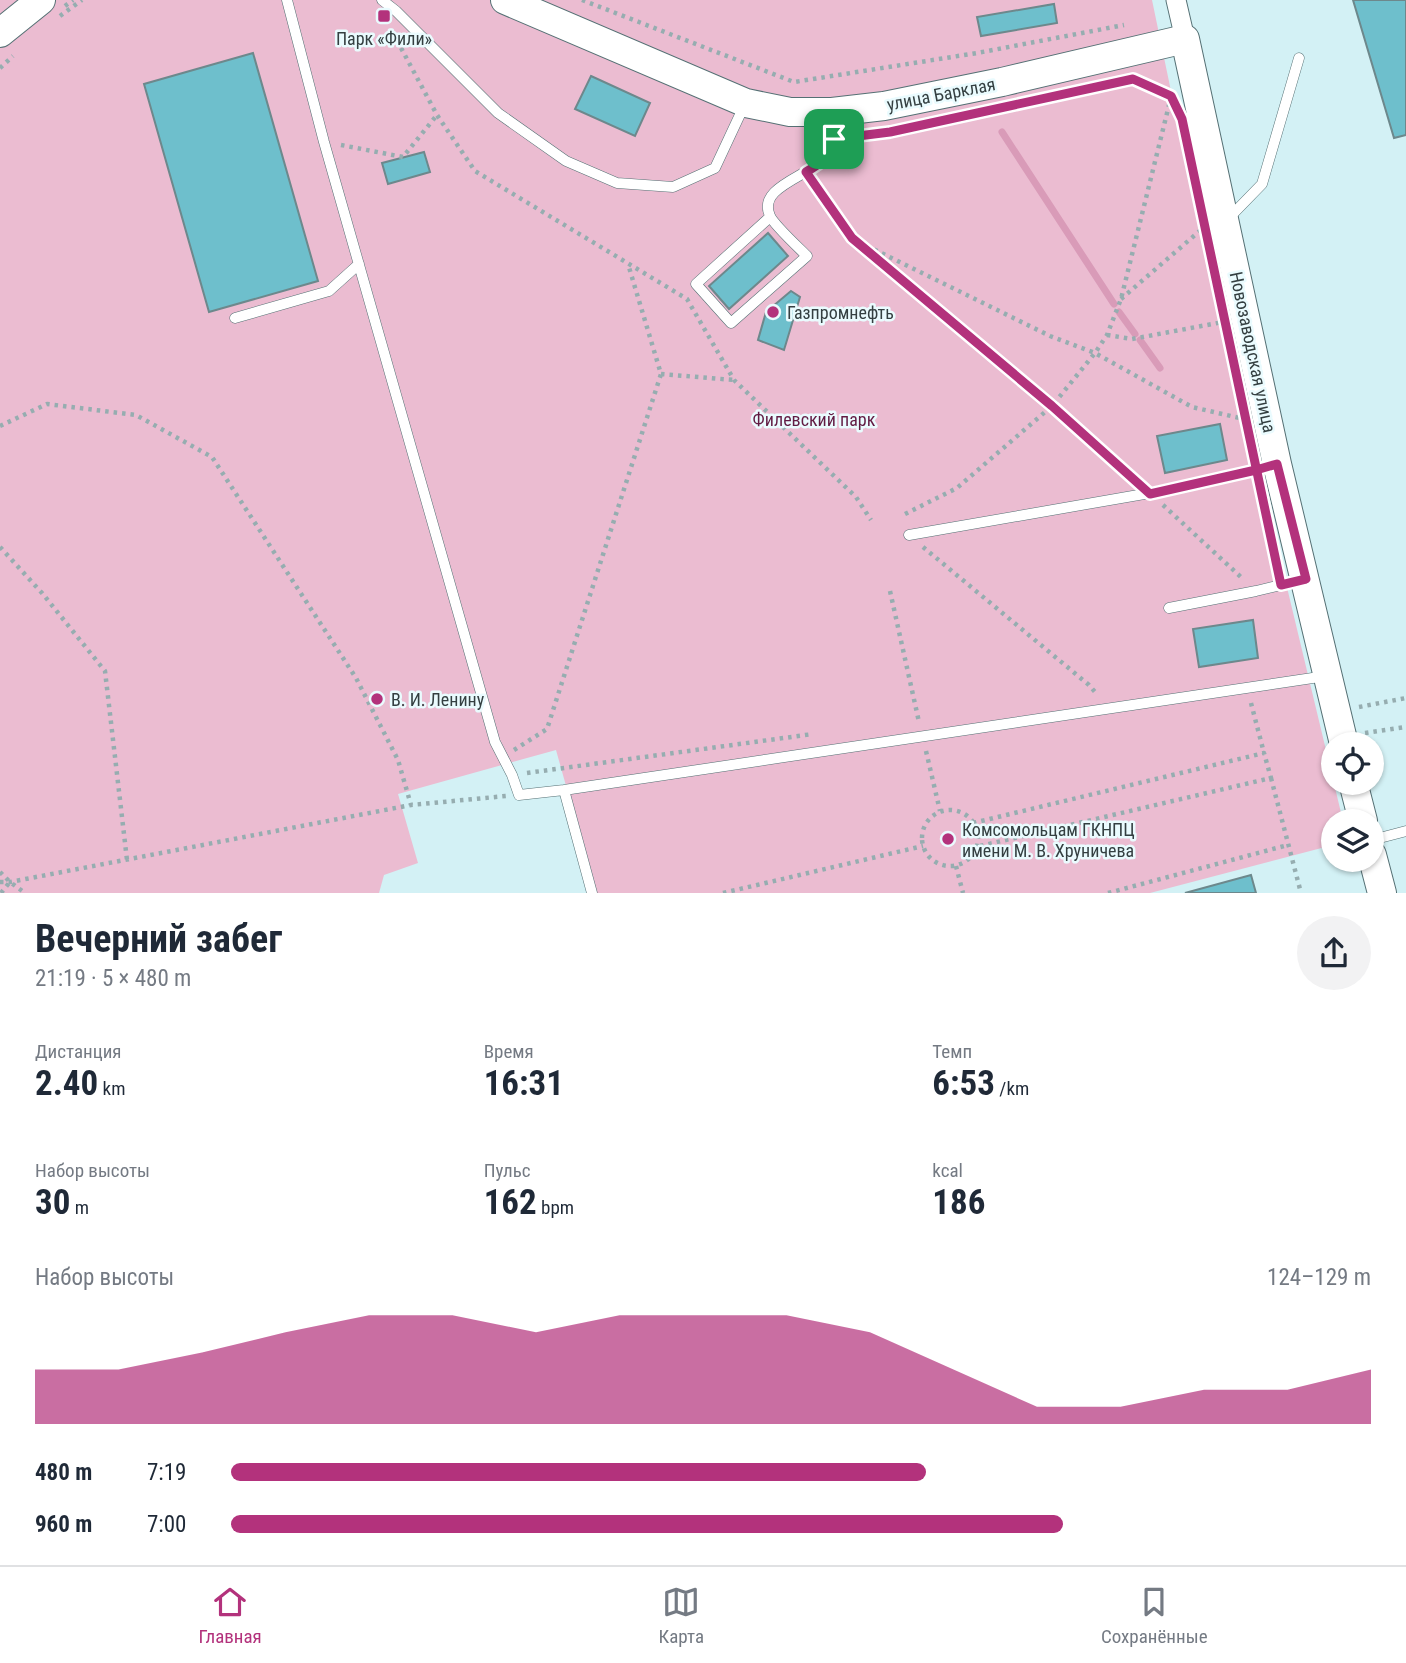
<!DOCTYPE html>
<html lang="ru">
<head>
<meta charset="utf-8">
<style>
	:root { --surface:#fff; --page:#f2f2f3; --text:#1f2937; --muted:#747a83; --line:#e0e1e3; --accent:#b3327c }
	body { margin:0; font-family:"Roboto Condensed",sans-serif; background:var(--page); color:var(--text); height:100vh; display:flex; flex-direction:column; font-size:26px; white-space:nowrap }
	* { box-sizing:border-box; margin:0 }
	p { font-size:23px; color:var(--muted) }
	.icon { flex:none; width:38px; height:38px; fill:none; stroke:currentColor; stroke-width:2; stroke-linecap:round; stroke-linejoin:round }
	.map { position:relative; height:893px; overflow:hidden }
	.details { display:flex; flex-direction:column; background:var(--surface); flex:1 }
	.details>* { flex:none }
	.tools { position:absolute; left:1321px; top:732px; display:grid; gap:14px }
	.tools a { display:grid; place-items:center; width:63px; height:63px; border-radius:50%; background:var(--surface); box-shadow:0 2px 5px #0004; font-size:35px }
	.pin { position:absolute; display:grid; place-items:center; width:60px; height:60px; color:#fff; margin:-30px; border-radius:14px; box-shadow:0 4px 10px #0006 }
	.round { display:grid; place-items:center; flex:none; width:74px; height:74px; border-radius:37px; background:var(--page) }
	.overview { display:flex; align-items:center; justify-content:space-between; height:119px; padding:0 35px }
	h1 { font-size:38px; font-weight:700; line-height:52px }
	.metrics { display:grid; grid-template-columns:repeat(3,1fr); gap:10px; height:119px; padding:7px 35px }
	.metrics div { display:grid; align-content:center }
	.metrics b { font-size:35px; font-weight:700 }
	.metrics small { font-size:19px; font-weight:400 }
	.metrics p { font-size:19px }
	.chart { height:196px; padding:14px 35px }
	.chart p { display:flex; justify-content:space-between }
	.chart svg { width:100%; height:126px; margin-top:7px; fill:var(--accent); opacity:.7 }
	ul { padding:0 35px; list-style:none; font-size:23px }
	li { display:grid; grid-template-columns:112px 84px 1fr; align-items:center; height:52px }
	li i { height:18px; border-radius:9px; background:var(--accent) }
	.tabs { display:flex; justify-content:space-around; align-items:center; height:98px; border-top:2px solid var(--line); background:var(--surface); font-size:19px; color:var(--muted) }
	.tabs a { display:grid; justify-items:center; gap:4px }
	.tabs .active { color:var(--accent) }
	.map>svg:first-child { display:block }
	.green { fill:#ebbcd1 }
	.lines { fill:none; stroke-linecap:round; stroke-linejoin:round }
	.stream { stroke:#d99bb8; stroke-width:7 }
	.building { fill:#6ebfcc; stroke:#6d888c; stroke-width:2 }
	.lane-casing { stroke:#557074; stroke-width:11 }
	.street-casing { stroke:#557074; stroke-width:21 }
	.secondary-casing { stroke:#557074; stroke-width:30 }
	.path { stroke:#96adb0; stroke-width:4.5; stroke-dasharray:3.5 5; stroke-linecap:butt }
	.lane { stroke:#fff; stroke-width:10 }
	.street { stroke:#fff; stroke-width:19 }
	.secondary { stroke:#fff; stroke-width:28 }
	.route-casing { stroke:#fff; stroke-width:14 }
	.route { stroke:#b3327c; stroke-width:9 }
	.poi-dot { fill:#b3327c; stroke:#eafbfe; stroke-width:2.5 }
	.labels { text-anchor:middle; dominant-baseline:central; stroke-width:5; stroke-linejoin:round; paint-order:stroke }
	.poi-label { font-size:18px; fill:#343f41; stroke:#eafbfe; text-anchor:start }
	.street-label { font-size:18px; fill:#343f41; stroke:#eafbfe }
	.park-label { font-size:18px; fill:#621b43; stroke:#eafbfe }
</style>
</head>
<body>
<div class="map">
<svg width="1406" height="893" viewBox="0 0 1406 893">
	<rect width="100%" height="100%" fill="#d3f1f5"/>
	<path class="green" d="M0,0H1152L1191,187L1343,821H1334L1333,845L1150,893H596L556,750L398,794L418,863L384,875L379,893H0Z"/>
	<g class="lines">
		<path class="stream" d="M1002,132L1114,304
			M1119,312L1135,334
			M1140,340L1160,368"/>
	</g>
	<path class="building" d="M1353,0H1406V135L1394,138Z
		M1054,4L1057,23L981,36L977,17Z
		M253,53L318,281L209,312L144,84Z
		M591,76L650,103L635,136L575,109Z
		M424,152L430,172L388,184L382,163Z
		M768,233L788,256L729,309L709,286Z
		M791,291L800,297L784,350L758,340L766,312Z
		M1220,424L1227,460L1165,473L1157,436Z
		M1253,620L1258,658L1199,667L1193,629Z
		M1251,875L1256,893H1185Z"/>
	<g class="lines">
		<defs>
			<path id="lane" d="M287,0L324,142L495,742L512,775L519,795L564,790L1326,676
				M382,0L396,11L498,113L566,161L617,183L673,187L715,168L744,106
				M770,217L696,284L731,323L807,256C799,248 774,225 770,216C755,184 820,175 831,150C836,138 833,125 832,113
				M1227,220L1262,184L1299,58
				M235,318L329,291L359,264
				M909,535L1150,493L1256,470L1276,464
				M1169,608L1256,591L1302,580
				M564,790L592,893
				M1372,840L1406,831"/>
			<path id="street" d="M1176,0L1185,39"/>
			<path id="secondary" d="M505,0L746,103L790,112H832L884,106L1002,82L1185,39L1277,464L1344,744
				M0,33L41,0
				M1353,782L1363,821
				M1372,855L1382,893"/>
		</defs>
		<use href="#lane" class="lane-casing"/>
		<use href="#street" class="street-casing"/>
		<use href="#secondary" class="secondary-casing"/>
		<path class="path" d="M582,0L794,82L977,53L1124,25
			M65,6L73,0
			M60,16L82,0
			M393,33L437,115L475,171L687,299L734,380L856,497L871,520
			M0,68L13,56
			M1130,80L1133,79L1171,95L1172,98
			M341,145L403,157L437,115
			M815,184L852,238L1052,406L1136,481
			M859,242L1050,336L1095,353L1192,407L1244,419
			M1121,299L1202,229
			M1107,335L1132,339L1223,322
			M661,374L734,380
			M0,426L47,404L136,415L212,457L356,678L398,760L411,805
			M1163,505L1242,578
			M905,514L957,488L1052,406L1095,353L1107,335L1121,299L1171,97
			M0,547L42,593L105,671L127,860
			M923,547L1089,685L1095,692
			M890,591L919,722
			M1251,703L1264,753
			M1359,707L1406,698
			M1365,733L1406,727
			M514,750L547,729L661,374L628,264
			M926,751L940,811
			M527,773L813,734
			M1271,778L1301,893
			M922 838a28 28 0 1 1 56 0a28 28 0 1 1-56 0Z
			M973,823L1264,753L1271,778L976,847
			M956,866L963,893
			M0,872L10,882L25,893
			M0,882H10L411,805L506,796
			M1,893L9,883
			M723,893L923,846
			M1108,893L1288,845"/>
		<use href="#lane" class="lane"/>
		<use href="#street" class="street"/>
		<use href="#secondary" class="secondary"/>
	</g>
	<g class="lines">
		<defs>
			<path id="route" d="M834,139C829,158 823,162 806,172L852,238L1052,406L1150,494L1256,470L1277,464L1306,579L1281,585L1182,119L1171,96L1133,79L890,132L834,139"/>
		</defs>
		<use href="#route" class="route-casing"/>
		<use href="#route" class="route"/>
	</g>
	<g class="poi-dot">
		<rect x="377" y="9" width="14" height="14" rx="3.5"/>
		<circle cx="773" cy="312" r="7"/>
		<circle cx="377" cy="699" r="7"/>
		<circle cx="948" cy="839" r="7"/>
	</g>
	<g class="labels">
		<g class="poi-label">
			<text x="384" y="38" text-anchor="middle">Парк «Фили»</text>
			<text x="787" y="312">Газпромнефть</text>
			<text x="391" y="699">В. И. Ленину</text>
			<text x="962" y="829">Комсомольцам ГКНПЦ<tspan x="962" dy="21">имени М. В. Хруничева</tspan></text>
		</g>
		<g class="street-label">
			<text transform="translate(941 94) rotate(-11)">улица Барклая</text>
			<text transform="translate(1253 352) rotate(78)">Новозаводская улица</text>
		</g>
		<g class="park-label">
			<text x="814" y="419">Филевский парк</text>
		</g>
	</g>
</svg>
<div class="tools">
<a><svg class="icon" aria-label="locate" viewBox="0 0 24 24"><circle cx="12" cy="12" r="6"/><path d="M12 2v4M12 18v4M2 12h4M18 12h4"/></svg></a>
<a><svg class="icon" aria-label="layers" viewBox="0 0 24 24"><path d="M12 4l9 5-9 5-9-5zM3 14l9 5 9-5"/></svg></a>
</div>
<div class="pin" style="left:834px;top:139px;background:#1e9e55"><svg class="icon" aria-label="arrive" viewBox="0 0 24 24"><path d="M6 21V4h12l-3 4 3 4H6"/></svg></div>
</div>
<section class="details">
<div class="overview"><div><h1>Вечерний забег</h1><p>21:19 · 5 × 480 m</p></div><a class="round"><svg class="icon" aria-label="share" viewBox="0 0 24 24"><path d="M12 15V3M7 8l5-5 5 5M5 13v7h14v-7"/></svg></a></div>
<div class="metrics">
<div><p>Дистанция</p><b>2.40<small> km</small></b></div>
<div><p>Время</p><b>16:31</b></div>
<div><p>Темп</p><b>6:53<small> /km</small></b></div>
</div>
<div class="metrics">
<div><p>Набор высоты</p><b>30<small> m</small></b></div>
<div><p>Пульс</p><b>162<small> bpm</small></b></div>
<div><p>kcal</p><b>186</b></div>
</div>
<div class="chart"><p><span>Набор высоты</span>124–129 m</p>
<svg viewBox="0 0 160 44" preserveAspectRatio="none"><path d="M0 44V25L10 25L20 19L30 12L40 6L50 6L60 12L70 6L80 6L90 6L100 12L110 25L120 38L130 38L140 32L150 32L160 25V44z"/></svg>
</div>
<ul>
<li><b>480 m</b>7:19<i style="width:61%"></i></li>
<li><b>960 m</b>7:00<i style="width:73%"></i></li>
</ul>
</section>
<nav class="tabs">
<a class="active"><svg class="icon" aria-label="home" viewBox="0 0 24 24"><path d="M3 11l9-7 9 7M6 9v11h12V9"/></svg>Главная</a>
<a><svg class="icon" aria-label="map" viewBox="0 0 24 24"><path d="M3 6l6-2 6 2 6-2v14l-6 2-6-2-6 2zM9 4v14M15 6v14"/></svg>Карта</a>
<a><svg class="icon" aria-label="saved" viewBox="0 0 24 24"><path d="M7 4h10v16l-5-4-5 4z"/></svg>Сохранённые</a>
</nav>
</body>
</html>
